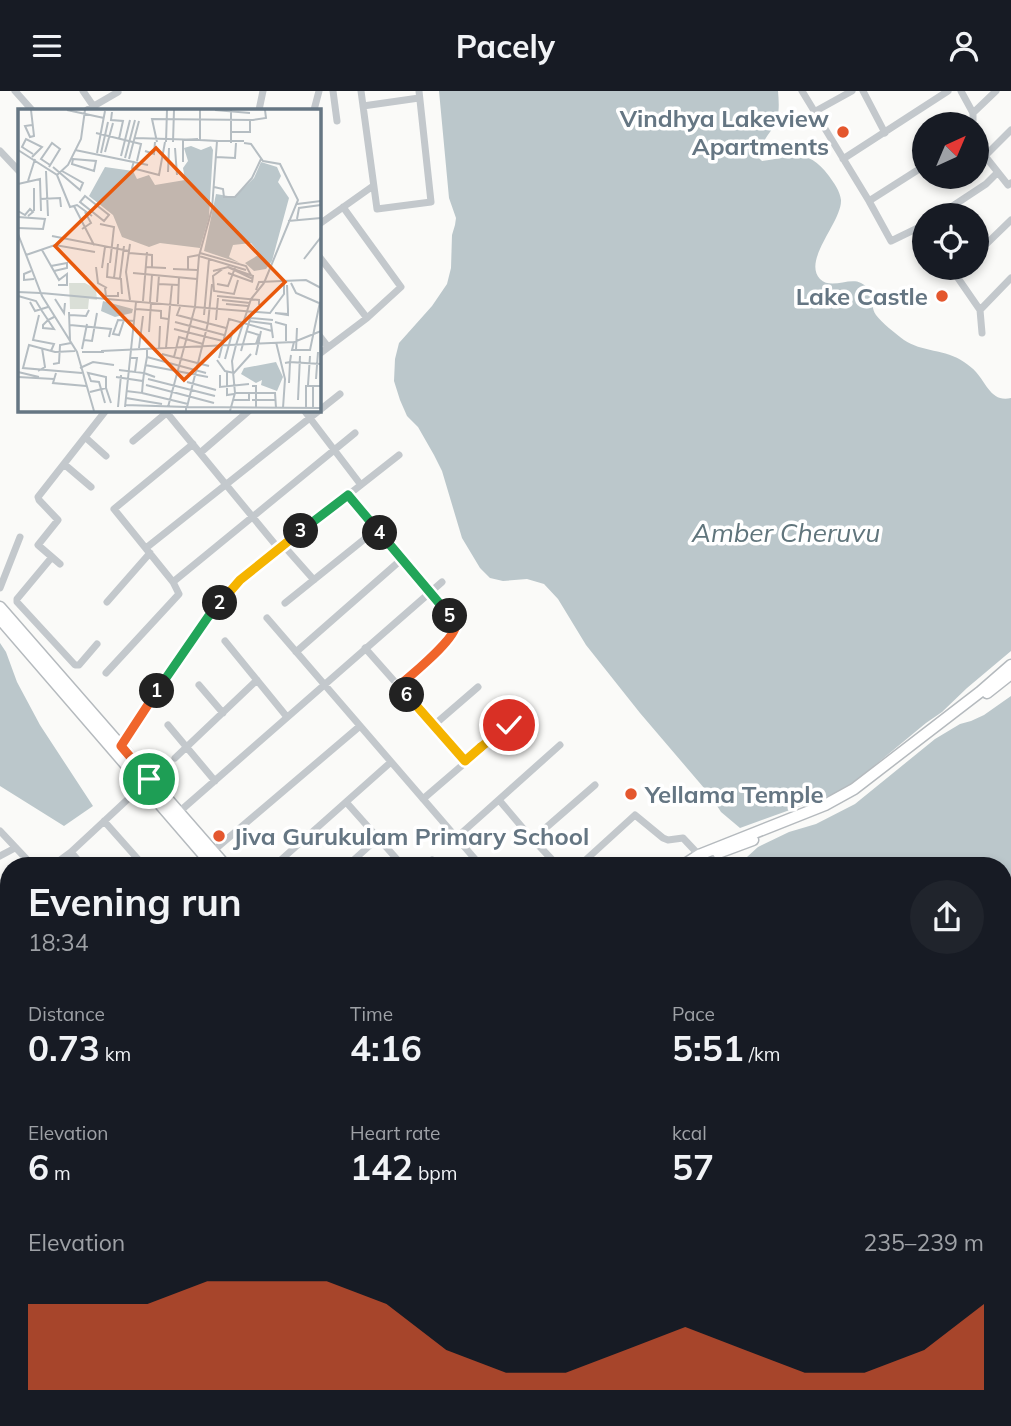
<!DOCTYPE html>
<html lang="en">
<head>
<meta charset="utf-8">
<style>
	:root { --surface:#171b24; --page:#20242c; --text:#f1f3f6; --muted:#9ea1a6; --accent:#e4572e }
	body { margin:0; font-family:Mulish,sans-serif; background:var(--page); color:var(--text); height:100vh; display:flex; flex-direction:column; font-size:26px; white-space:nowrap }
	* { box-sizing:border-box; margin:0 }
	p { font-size:23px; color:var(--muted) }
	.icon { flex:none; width:38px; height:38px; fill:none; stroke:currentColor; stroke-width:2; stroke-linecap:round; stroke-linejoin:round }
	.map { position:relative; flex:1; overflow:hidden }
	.panel { position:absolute; left:0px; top:766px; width:1012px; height:569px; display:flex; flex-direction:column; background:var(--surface); border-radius:28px 28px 0 0; box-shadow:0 4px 10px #0003 }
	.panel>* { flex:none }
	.needle { width:46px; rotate:44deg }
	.buttons { position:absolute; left:912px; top:21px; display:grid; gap:14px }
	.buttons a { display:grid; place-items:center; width:77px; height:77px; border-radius:50%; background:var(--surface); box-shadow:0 4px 10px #0003; font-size:35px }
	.pin { position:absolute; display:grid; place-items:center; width:60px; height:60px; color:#fff; margin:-30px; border:4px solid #fff; border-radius:50%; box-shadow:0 2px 7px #0007 }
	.km { position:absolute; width:35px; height:35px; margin:-18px; border-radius:50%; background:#222; color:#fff; font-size:19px; line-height:35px; text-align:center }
	.round { display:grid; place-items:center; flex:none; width:74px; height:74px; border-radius:37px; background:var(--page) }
	.overview { display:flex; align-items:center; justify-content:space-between; height:119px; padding:0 28px }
	h1 { font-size:38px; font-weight:700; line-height:52px }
	.metrics { display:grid; grid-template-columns:repeat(3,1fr); gap:10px; height:119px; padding:7px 28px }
	.metrics div { display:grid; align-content:center }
	.metrics b { font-size:35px; font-weight:700 }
	.metrics small { font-size:19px; font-weight:400 }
	.metrics p { font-size:19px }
	.chart { height:196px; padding:14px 28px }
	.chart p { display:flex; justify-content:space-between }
	.chart svg { width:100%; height:126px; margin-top:7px; fill:var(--accent); opacity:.7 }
	header { display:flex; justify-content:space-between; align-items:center; height:91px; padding:0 28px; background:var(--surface); font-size:32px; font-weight:700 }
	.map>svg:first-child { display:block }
	.green { fill:#dadfd7 }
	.water { fill:#bbc7cb }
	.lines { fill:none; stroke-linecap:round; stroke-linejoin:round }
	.major-casing { stroke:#b5babe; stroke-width:13 }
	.minor { stroke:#c3c8cc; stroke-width:7 }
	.major { stroke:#fff; stroke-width:10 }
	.split-1-casing { stroke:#fff; stroke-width:14 }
	.split-2-casing { stroke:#fff; stroke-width:14 }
	.split-3-casing { stroke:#fff; stroke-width:14 }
	.split-4-casing { stroke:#fff; stroke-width:14 }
	.split-5-casing { stroke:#fff; stroke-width:14 }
	.split-6-casing { stroke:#fff; stroke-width:14 }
	.split-7-casing { stroke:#fff; stroke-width:14 }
	.split-8-casing { stroke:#fff; stroke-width:14 }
	.split-1 { stroke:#f0652b; stroke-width:9 }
	.split-2 { stroke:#22a559; stroke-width:9 }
	.split-3 { stroke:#f5b400; stroke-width:9 }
	.split-4 { stroke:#22a559; stroke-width:9 }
	.split-5 { stroke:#22a559; stroke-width:9 }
	.split-6 { stroke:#f0652b; stroke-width:9 }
	.split-7 { stroke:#f5b400; stroke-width:9 }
	.split-8 { stroke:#f5b400; stroke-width:9 }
	.poi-dot { fill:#e4572e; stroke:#fff; stroke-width:2.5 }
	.labels { text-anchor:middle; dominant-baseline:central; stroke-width:7; stroke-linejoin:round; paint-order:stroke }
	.poi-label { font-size:24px; font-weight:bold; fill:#657683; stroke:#fff; text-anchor:end }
	.water-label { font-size:26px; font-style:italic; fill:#60757c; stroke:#fff }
	.inset-road { fill:none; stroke:#b5bdc2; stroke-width:2 }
	.view { fill:#e8590c; fill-opacity:0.15; stroke:#e8590c; stroke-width:3.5 }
	.inset-edge { fill:none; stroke:#657683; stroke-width:3.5 }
</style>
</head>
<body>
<header><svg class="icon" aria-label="menu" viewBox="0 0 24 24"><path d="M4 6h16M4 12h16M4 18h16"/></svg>Pacely<svg class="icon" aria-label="person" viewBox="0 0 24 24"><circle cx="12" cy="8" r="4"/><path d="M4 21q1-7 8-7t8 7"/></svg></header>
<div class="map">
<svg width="1011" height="1335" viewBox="0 0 1011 1335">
	<rect width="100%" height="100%" fill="#fafaf8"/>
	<path class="green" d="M230,1327H258L262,1332L257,1335H236Z"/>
	<path class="water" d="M439,0H778C779,12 780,25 774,35C767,46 759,54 759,67L762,70C794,66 807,56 829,85C834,92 840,100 841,109C842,131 802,169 820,188C831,199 849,186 861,192C878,201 868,212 876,224C881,231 896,243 904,249C921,261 946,258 964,271C968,274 973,277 976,281C986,292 992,312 1011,307V560L967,597L942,621L926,632L851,694L837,702L740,737L721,721L710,704L640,622L586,554L558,508L544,493L527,488L503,490L490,487L480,477L462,447L442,380L434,364L418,336L407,325L400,309L394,290L395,268L399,252L432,215L447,193L451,177L452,144L455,134L456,127L449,107Z
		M0,552L6,561L17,591L40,634L93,715L64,735L0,695Z
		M1011,605V951L1003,952V775H747V766L758,756L789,741L816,733L855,713L935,648L960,633L971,630L984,624Z
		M1011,1065V1169L1003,1171V1067Z"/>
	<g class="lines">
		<defs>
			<path id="major" d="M0,516L226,775
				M0,528L213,775
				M987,602L1011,583
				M718,762L753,749
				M682,775L699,764L825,714L854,698L980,601L1011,574
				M0,1014L9,1022
				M0,1027L9,1035
				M341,1326L351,1335
				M352,1326L362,1335"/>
		</defs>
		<use href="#major" class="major-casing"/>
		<path class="minor" d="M15,0L32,19
			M83,0L96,19
			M333,0L337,30
			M361,0L377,118L431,111L419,0
			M802,0L869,110L891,150L924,134
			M863,0L885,42
			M961,0L973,22L996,0
			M363,15L419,7
			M87,19L118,1
			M259,19L263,0
			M314,19L319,0
			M814,21L852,0
			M973,22V33
			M976,41L985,65L1008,94L1011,92
			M0,60L19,80
			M985,65L1011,39
			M843,68L948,0
			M869,110L924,75
			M939,124L986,93L997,82
			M318,134L373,95
			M976,163L1011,129
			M318,164L367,227
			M951,177L980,219L982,242
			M980,219L1011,187
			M318,243L328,256
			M318,264L367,227L401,196L343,116
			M303,318L361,394
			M167,322L279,458
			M85,346L106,365
			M133,350L171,318
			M200,362L251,318
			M64,373L91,396
			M348,404L456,534C453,550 412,582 399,595
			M283,454L314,489
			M146,457L340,303
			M52,466L17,508V511L75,574H79L97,553
			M60,473L38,454L58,429L39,409L38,406L107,318
			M173,491L355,342
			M0,497L20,446
			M107,511L150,462
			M285,512L377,438
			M267,527L481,775
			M225,550L287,626
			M365,557L465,670
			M296,561L402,468
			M106,582L179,503L173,491L114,418L193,353
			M199,594L223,622
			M168,634L215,690
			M434,634L478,596
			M121,655L179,567L208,526L240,489L399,364
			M175,667L257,589
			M423,708L509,634
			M499,709L527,742L558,775
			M346,711L403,775
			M179,721L442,491
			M104,730L144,775
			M0,740L33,775
			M456,747L560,654
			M533,748L595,694
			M213,760L360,635
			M71,761L83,775
			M715,763L723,775
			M0,765L15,757
			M695,773L696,775
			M52,775L71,761L142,695
			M274,775L391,671
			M347,775L378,747
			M425,775L432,769
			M579,775L635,724L663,747L668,749L683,747L699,764
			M0,817L9,810
			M0,886L9,879
			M0,929L9,939
			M1,1015L9,1004
			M0,1167L9,1182
			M1003,1186L1011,1183
			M0,1259L9,1273
			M43,1326L48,1335
			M98,1326L104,1335
			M160,1326L165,1335
			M540,1326L545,1335
			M576,1326L580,1335
			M692,1326L699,1335
			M131,1335L144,1326
			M282,1335L295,1326
			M381,1335L394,1326
			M480,1335L494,1326
			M595,1335L610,1326
			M672,1335L688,1326
			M995,1335L1002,1326"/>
		<use href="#major" class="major"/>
	</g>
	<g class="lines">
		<defs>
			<path id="split-1" d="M149,688L121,655L157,600"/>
			<path id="split-2" d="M157,600L208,526L220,512"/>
			<path id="split-3" d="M220,512L240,489L301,440"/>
			<path id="split-4" d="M301,440L348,404L380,442"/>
			<path id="split-5" d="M380,442L450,525"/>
			<path id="split-6" d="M407,604L399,595C412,583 454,550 456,534L450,525"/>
			<path id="split-7" d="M407,604L465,670L481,656"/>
			<path id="split-8" d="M481,656L509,634"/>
		</defs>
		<use href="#split-1" class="split-1-casing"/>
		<use href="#split-2" class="split-2-casing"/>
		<use href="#split-3" class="split-3-casing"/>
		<use href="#split-4" class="split-4-casing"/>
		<use href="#split-5" class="split-5-casing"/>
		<use href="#split-6" class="split-6-casing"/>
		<use href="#split-7" class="split-7-casing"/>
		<use href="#split-8" class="split-8-casing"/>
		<use href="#split-1" class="split-1"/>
		<use href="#split-2" class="split-2"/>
		<use href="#split-3" class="split-3"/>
		<use href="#split-4" class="split-4"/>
		<use href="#split-5" class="split-5"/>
		<use href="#split-6" class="split-6"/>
		<use href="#split-7" class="split-7"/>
		<use href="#split-8" class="split-8"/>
	</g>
	<g class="poi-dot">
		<circle cx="843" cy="41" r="7"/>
		<circle cx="942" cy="205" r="7"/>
		<circle cx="631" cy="703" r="7"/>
		<circle cx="219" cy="745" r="7"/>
	</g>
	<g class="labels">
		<g class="poi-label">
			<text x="829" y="27">Vindhya Lakeview<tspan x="829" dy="28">Apartments</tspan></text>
			<text x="928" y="205">Lake Castle</text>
			<text x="645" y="703" text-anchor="start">Yellama Temple</text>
			<text x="233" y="745" text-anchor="start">Jiva Gurukulam Primary School</text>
		</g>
		<g class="water-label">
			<text x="786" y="441">Amber Cheruvu</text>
		</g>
	</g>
	<g transform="translate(18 18)">
		<rect width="303" height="303" fill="#fafaf8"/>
		<path d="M51,174H67L78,180L79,191L71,190L70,200H52Z" fill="#dadfd7"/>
		<path d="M173,37L183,41L193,37L195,41L191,108L182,139L142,134L131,138L104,128L95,106L71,87L87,58L115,62L119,70L131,66L137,76L167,71L165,59L170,52L166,39ZM243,53L259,58L263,67L260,73L271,89L254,152L248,160L236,162L227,154L242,145L233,134L215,136L211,148L222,154L186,142L198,85L216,88L236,69ZM85,192L115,200L114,204L97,208L83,202ZM258,253L265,268L259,282L243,276L244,271L238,274L223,265L226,259Z" fill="#bbc7cb"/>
		<path class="inset-road" d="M13,1L16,27L12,28L7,17L14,16M49,1L86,9M197,1L232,4M94,3L93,11L105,12L101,30M213,23H232V11M78,24L123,35L119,52M117,29L182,31M200,32H226M139,33L134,10L235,11L248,9L247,1M148,33L149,1M155,33L156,1M213,34V1M226,34L233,35L245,52L262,55L280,91L246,174M157,39L159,66M0,41L39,66L52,98L59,96L74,107M57,41L130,56M127,42L136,45L137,33M87,43L95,14M79,44L87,2M83,44L90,13M103,47L112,11M14,48L24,38L8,30L4,38L15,45M198,48L217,49L218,34M107,49L117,11M55,50L78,52L76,62L54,55ZM111,50L121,12M116,52L114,59L141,66L147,33M165,53V31L180,30M32,56L23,50L34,34L38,37M31,58L42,40L38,37M35,58L62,81L65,74L44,62M28,62L30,107M150,63L151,39M39,66L50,56L63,30L67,1M10,72L17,50M0,75L22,70L23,102M196,78L205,80L206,88H217L234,69L243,50M16,79V102M67,87L91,106L86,112L62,93ZM22,90L42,89L43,98M279,95L303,92M56,97L76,136M0,102L7,106L12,100L15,103L10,107M0,108L27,110L25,120L0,119M279,110L281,99L303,96M270,112L303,109M82,115L96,118L92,154M64,120L73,114L67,103M0,125L24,187L59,243L76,302M34,127L111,142M112,135L108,163L112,191M24,141L41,171L49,165V176H40M111,144L134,146V158M182,144L228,157L233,166M8,146L37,136L77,143M181,147L228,161M286,150L303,128M90,154L89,168L103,170L104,185M33,157L49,154V159L36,162M78,158L80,174L89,179M127,158L148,159M210,158L235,170M84,159L87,138M206,159L195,167L196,182L216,185L220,171M155,160L179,161M170,161V148L181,146M13,162L6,165V171L16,170M195,162L210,158L235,167L234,173M115,164L179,170M210,164L235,173M96,169L100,135M102,169L106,137M273,174L278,184L301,194M140,175L161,176M194,175L190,214L169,298L303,299M199,175L210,177L217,159M269,176L270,201V206L257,204L270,205M87,179L88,187H100V183M238,181L241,173L288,171L303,179M0,183L22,184M23,184L177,198L181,147L194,100L199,32L182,31V1M0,187L18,192L24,202L36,220L25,219V216L30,211L36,208M199,187L241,191V196M37,190L46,204L47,194M204,191L232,194M125,192L129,143M12,193L17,202L30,198M132,193L134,166M139,193L141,166M160,195L161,168M208,195L230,197M162,198L159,206L208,219M118,200L143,202V209L150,210M51,203L52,231M21,206L15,231L36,235L33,242M52,206L68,207L71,201M186,206L191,150M233,209L255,211M106,211L101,226L95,225L100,211L117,212M198,211L200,189M231,212L253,215L255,229M157,213L206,226M257,213L268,216V232M52,216L93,220L91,228M156,220L205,232M228,222L241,226L238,235M131,223L133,194M66,231L74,232L79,204M258,233L267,270L265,299M276,233L274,241H292L302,193M121,239L125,207M129,239V248L188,264M148,239L154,176M64,240L69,215M141,240L142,217M278,241L279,219M57,242L37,243L11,236L5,259L64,264M83,242L276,233L303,222M223,242L234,203M64,243H86M144,245L191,257M238,246L243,222M273,246L272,253L303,255M129,248L126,264L137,268M156,248L161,228L185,235M112,249H119L117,263M201,249L211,210L254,222M207,250L215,221M199,251L207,262L216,264L233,245M267,254L272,253L271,274M35,255L41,254L42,236L53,234M127,256L190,268M62,259L75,253L96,256M20,262L27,258L24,239M0,263L21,268M209,263V286L216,285M38,264L35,274L68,277M202,266V278L231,275M0,268L36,270M98,268L125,272L126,264L101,261M130,270L197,287M298,270L300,243M169,273L198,281M128,276L196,294M290,276L292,247M234,277H238V299M295,277V299M108,282L124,284L125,272M72,283L88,279L93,294M124,284L170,295M232,284H257L258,299M108,289L144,295M215,291H231V284H217M234,291H258M280,291L282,247M87,294L81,273L73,272L70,264L88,268V279M107,296L168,298V302M100,298L103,266M107,298L118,193M150,298L177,198L252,204L266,185V173M288,299V277H303M212,302L217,284L214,252L218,236L233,190L246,174"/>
		<path class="view" d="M138,39L267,173L166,271L37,137Z"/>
		<rect width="303" height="303" class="inset-edge"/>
	</g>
</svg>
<div class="buttons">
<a><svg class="needle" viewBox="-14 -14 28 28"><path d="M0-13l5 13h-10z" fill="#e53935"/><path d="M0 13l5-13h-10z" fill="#9ea1a6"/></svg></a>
<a><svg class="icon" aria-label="locate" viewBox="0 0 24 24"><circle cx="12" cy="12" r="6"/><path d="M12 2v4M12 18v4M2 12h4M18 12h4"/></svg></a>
</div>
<div class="pin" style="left:149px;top:688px;background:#1e9e55"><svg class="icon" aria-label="arrive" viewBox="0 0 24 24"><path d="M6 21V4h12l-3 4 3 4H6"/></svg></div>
<div class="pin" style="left:509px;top:634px;background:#d93025"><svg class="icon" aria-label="check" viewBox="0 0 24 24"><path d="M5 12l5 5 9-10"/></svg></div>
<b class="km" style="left:157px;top:600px">1</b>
<b class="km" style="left:220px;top:512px">2</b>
<b class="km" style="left:301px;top:440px">3</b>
<b class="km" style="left:380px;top:442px">4</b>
<b class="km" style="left:450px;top:525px">5</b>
<b class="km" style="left:407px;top:604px">6</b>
<section class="panel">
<div class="overview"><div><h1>Evening run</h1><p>18:34</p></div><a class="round"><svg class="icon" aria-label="share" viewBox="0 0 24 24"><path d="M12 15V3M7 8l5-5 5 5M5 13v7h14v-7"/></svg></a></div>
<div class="metrics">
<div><p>Distance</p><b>0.73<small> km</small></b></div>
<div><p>Time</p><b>4:16</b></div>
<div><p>Pace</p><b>5:51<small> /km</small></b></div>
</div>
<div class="metrics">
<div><p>Elevation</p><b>6<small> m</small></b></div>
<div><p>Heart rate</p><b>142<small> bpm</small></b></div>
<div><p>kcal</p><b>57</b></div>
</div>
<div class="chart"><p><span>Elevation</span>235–239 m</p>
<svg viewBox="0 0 160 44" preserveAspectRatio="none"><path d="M0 44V14L10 14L20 14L30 6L40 6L50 6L60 14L70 30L80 38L90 38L100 30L110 22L120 30L130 38L140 38L150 30L160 14V44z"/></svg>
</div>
</section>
</div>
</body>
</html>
